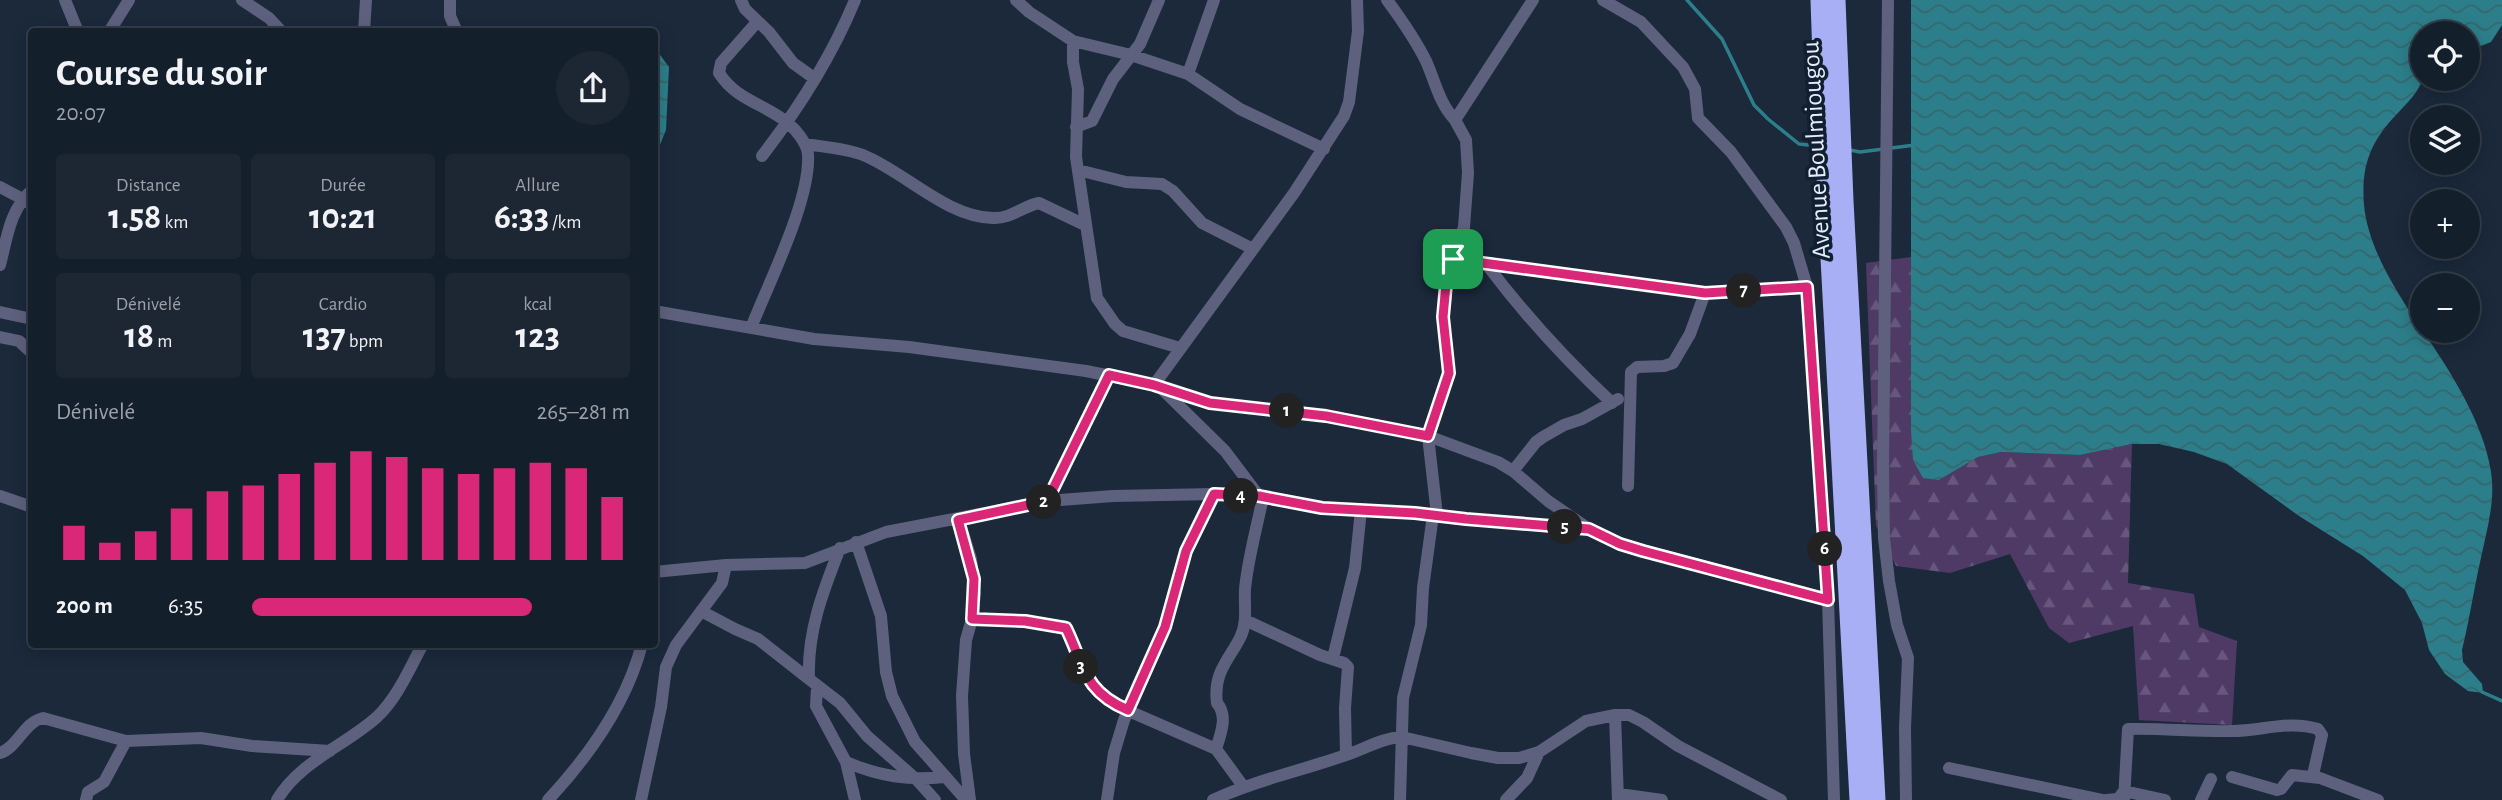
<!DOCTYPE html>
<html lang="fr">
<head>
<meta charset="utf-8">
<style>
	:root { --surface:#141f2c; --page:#1d2734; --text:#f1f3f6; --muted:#9da2a9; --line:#333d48; --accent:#db2777 }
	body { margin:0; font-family:"Alegreya Sans",sans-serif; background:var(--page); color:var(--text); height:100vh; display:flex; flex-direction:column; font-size:26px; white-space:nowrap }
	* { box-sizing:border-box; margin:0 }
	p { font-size:23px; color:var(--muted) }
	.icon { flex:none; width:38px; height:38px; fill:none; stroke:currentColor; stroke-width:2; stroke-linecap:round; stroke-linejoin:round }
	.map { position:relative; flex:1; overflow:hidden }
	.side { position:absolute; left:28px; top:28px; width:630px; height:620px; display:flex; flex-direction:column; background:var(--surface); border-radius:7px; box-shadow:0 4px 18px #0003,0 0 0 2px var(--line) }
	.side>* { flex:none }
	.fabs { position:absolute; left:2410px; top:21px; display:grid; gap:14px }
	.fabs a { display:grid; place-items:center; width:70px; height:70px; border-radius:50%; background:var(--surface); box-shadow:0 4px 18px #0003,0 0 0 2px var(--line); font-size:35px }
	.pin { position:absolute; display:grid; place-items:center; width:60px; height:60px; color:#fff; margin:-30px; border-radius:14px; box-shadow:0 4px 10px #0006 }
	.km { position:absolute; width:35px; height:35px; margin:-18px; border-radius:50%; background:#222; color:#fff; font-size:19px; line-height:35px; text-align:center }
	.round { display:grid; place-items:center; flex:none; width:74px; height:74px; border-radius:37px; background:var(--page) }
	.head { display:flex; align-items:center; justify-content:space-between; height:119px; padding:0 28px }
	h1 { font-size:38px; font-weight:700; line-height:52px }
	.stats { display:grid; grid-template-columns:repeat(3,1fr); gap:10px; height:119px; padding:7px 28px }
	.stats div { display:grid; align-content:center; border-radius:7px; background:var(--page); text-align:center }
	.stats b { font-size:35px; font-weight:700 }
	.stats small { font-size:19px; font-weight:400 }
	.stats p { font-size:19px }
	.chart { height:196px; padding:14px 28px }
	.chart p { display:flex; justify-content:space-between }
	.chart svg { width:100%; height:126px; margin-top:7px; stroke:var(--accent); stroke-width:6 }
	ul { padding:0 28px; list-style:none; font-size:23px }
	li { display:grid; grid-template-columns:112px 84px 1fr; align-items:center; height:52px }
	li i { height:18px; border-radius:9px; background:var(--accent) }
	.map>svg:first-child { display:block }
	.forest { fill:url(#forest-firs) }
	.water { fill:url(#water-waves) }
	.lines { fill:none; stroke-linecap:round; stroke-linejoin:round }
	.stream { stroke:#2c7f8a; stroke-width:3.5 }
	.minor { stroke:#5e617d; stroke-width:12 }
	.highway { stroke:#a9aff4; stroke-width:19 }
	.route-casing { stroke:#fff; stroke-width:14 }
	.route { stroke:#db2777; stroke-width:9 }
	.labels { text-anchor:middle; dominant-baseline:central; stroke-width:7; stroke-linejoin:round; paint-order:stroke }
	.street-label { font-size:26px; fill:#e4edfa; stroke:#121f31 }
</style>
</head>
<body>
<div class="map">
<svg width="2502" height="800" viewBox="0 0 2502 800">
	<defs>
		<pattern id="forest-firs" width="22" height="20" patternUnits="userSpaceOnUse" patternTransform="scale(1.75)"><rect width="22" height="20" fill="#4e3a65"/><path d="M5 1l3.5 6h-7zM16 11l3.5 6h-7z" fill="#67577c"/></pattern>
		<pattern id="water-waves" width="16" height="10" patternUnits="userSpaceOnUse" patternTransform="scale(1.75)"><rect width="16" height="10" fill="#2c7f8a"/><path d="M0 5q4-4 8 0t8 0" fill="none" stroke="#37666e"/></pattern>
	</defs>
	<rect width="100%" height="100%" fill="#1b293b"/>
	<path class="forest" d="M1911,257V430L1939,480L1978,457L2001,452L2080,455L2132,444L2128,583L2194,594L2199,627L2237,641L2232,725L2139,720L2133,626L2069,643L2049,628L2010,554L1950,573L1896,566L1876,526L1866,263Z"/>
	<path class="water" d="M1911,0H2502V25L2491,42L2468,51V33H2422C2422,45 2425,72 2422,80C2419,92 2405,105 2397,114C2370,142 2361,166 2364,205C2368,249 2398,294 2422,330C2449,369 2484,423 2491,472C2496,504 2485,536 2479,567C2473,594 2469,622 2462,650L2463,662L2482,684L2483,693L2468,691L2445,674L2429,650L2422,623L2405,590L2363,556L2299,516L2227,464L2194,452L2159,444H2132L2080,455L2001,452L1978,457L1939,480L1923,478L1913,460L1911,430Z
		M655,48L669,67L666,130L655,157Z"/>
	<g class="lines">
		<path class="stream" d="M1687,0L1722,39L1754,105L1768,119L1799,144L1818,146
			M1850,150L1860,152L1915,145
			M2482,692L2502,701"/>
		<path class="minor" d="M65,0L78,32
			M242,0L269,18L282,32
			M450,0V16L457,32
			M741,0L745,9L769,32L793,63L814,78
			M1016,0L1029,12L1073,41L1131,55L1188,74L1240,109L1324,149
			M1387,0C1401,19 1415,39 1426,61C1435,81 1439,103 1455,120
			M1603,0L1641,22L1683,67L1695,89L1698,118L1731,152L1786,227L1794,243L1807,287L1828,599
			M1888,0L1883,468L1884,538L1889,581L1897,625L1908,658L1905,728L1906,800
			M109,32L129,0
			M364,32L366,0
			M1073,41V62L1078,89L1076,157L1097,298L1115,324L1123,331L1180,348
			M1188,74L1214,0
			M1076,127L1092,121L1113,79L1140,44L1159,0
			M805,144C824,147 845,148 863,155C905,172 946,217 993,218C1011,219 1023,206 1039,203L1085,225
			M762,156C799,108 832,56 855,0
			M1078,170L1126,182L1162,184L1173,191L1202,223L1253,249
			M0,187L32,204
			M1453,259L1705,293L1807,287
			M0,265C7,238 10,209 32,190
			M1487,265C1524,314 1567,361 1612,403
			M654,311L814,339L909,347L1086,371L1154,385L1210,403L1326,416L1428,436L1498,462L1513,471L1548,501L1589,529L1620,544L1828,599L1834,800
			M0,312L32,319
			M751,328C768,284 811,200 808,154C807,143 796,130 788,123C764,103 737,101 719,73L721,63L757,22
			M0,337L19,341L32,353
			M1154,385L1294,193L1344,116L1349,102L1358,31L1357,0
			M1163,390L1225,451L1259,496
			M1513,471L1536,442L1543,437L1564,425L1582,419L1618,399
			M1628,486L1631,372L1637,367L1664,366L1673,363L1690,334L1705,293
			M0,496L32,507
			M1047,501L1109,375
			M1437,515L1428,436L1449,373L1443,317L1449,271L1464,227L1468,173L1466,140L1455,120L1533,0
			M959,520L971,559L975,594L972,619L966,640L962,696L964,754L970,800
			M856,542L881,616L886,672L892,696L915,742L966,800
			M840,548C823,591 807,632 809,679L840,703L867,736L917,780L935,800
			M654,572L726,565L805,563L886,532L1047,501L1113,496L1214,494L1259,496L1322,508L1415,513L1466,519L1589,529
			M701,611L735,629L758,639L809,679
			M972,619L1025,621L1066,627C1082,662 1082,680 1115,705L1216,749L1243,786
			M1245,620L1320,655L1344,663L1348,667L1345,708L1346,755
			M1333,658L1355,568L1361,510
			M817,687L816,706L846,762L855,800
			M1615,715L1618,800
			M1216,749C1221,733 1228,716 1217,703C1213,673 1228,661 1240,638C1248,623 1244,605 1245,589C1248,558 1257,527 1263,497
			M0,753C18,747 24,722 43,718L126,741L201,738L252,746L330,751
			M846,762C879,776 909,781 944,777
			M1949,768L2103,800
			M2232,777L2277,790L2281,789L2292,775L2320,778L2378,800
			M1619,794L1662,800
			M86,800L88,792L104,782L126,741
			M277,800C299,762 346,745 377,717C398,697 409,669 423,644
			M548,800C589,756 627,702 642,644
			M641,800L661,707L666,667L676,645L722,583L726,565
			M1107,800L1114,753L1124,720L1165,627L1186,551L1214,494
			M1213,800C1256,780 1301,771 1346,755C1365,749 1381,738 1402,737L1471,753L1498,758H1519L1539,752L1586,721L1615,715H1629L1643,722L1678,746L1781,800
			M1400,800L1403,698L1421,625L1423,588L1433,515
			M1506,800L1527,778L1539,752
			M2106,800L2118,799L2124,791L2165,800
			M2124,800L2128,729C2163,728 2197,732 2232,731C2261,731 2289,720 2318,729L2322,735L2313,775
			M2201,800L2211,779"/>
		<path class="highway" d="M1820,0L1827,202L1859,800
			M1836,0L1844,201L1876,800"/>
	</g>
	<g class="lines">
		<defs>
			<path id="route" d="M1453,259L1705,293L1807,287L1828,600L1643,551L1620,544L1589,529L1466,519L1415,513L1322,508L1259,496L1214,494L1186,551L1165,627L1128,710C1084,692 1084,665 1066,628L1025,621L972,619L974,579L958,520L1047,501L1109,375L1154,385L1210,403L1326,416L1428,436L1449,373L1443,317L1446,284Z"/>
		</defs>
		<use href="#route" class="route-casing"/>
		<use href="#route" class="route"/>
	</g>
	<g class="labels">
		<g class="street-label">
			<text transform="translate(1816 150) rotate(-93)">Avenue Boulmiougou</text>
		</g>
	</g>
</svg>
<div class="fabs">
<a><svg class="icon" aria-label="locate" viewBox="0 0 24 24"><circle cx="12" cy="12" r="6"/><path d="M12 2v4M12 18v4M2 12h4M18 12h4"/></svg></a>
<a><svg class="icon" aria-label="layers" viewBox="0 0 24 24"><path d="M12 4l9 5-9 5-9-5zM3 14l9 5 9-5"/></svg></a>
<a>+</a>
<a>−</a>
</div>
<div class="pin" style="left:1453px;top:259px;background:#1e9e55"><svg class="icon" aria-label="arrive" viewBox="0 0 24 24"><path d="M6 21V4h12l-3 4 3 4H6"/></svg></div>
<b class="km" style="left:1287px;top:411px">1</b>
<b class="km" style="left:1044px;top:502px">2</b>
<b class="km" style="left:1081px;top:667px">3</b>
<b class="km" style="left:1241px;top:496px">4</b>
<b class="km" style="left:1565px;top:527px">5</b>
<b class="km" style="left:1825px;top:549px">6</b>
<b class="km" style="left:1744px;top:291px">7</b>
<section class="side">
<div class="head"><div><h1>Course du soir</h1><p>20:07</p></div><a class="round"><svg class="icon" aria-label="share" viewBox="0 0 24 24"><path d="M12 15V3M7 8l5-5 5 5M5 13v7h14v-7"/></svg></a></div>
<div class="stats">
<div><p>Distance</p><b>1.58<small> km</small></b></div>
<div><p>Durée</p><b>10:21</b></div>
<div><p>Allure</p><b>6:33<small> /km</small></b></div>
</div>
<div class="stats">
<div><p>Dénivelé</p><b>18<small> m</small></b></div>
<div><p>Cardio</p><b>137<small> bpm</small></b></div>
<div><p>kcal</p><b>123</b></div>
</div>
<div class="chart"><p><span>Dénivelé</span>265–281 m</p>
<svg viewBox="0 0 160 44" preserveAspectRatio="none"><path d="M5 44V32M15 44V38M25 44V34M35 44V26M45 44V20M55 44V18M65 44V14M75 44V10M85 44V6M95 44V8M105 44V12M115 44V14M125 44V12M135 44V10M145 44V12M155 44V22"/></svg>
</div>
<ul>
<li><b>200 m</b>6:35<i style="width:74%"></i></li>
</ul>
</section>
</div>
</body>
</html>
